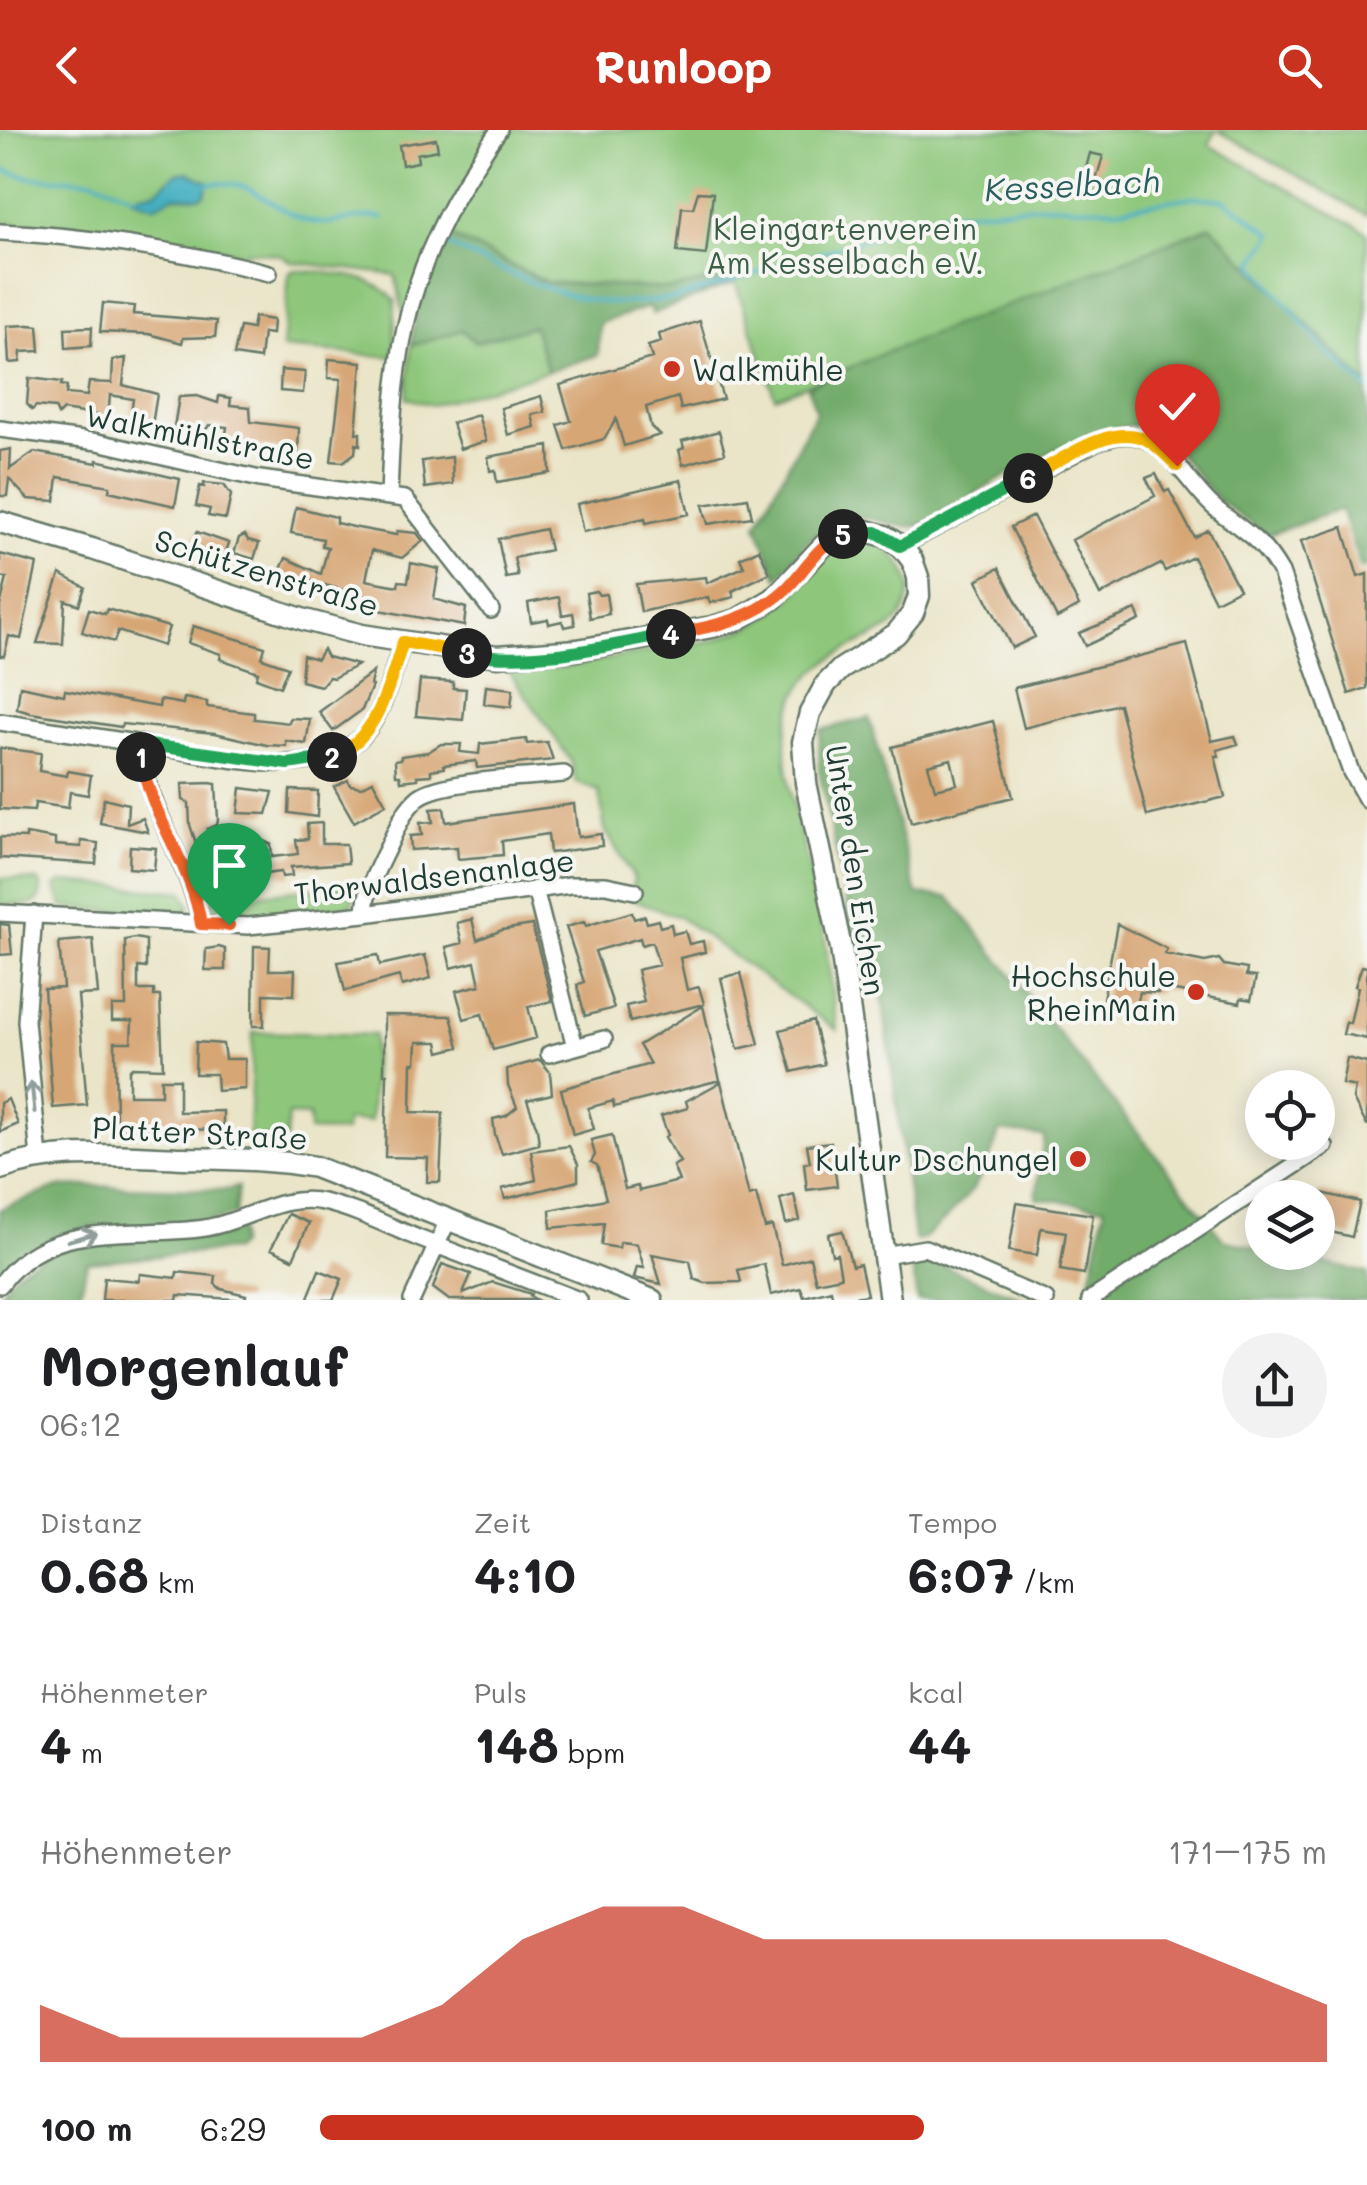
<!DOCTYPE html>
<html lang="de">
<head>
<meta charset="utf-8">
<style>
	:root { --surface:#fff; --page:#f2f2f2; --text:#202124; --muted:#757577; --accent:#c8321e }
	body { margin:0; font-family:Mali,sans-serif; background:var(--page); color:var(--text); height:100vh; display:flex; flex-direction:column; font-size:38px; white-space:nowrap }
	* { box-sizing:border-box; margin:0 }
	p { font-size:32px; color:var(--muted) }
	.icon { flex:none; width:55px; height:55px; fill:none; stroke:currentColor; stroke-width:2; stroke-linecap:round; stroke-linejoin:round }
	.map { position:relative; height:1170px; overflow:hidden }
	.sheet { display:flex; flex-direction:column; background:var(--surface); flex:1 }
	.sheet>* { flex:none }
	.buttons { position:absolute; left:1245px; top:940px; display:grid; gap:20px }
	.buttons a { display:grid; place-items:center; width:90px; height:90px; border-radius:50%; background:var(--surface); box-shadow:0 5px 25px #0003; font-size:50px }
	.pin { position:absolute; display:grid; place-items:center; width:85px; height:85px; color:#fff; margin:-102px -42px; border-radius:50% 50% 50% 0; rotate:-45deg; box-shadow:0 0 10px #0007 }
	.pin .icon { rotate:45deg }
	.km { position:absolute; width:50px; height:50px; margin:-25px; border-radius:50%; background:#222; color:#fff; font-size:28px; line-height:50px; text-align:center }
	.round { display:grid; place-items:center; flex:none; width:105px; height:105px; border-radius:52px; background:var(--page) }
	.head { display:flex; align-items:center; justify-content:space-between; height:170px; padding:0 40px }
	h1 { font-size:55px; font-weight:700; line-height:75px }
	.figures { display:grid; grid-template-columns:repeat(3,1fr); gap:15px; height:170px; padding:10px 40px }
	.figures div { display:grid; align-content:center }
	.figures b { font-size:50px; font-weight:700 }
	.figures small { font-size:28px; font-weight:400 }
	.figures p { font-size:28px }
	.chart { height:280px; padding:20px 40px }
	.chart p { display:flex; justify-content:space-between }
	.chart svg { width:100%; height:180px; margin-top:10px; fill:var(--accent); opacity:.7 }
	ul { padding:0 40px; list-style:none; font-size:32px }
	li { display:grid; grid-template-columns:160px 120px 1fr; align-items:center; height:75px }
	li i { height:25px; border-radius:12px; background:var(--accent) }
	header { display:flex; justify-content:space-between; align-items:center; height:130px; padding:0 40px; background:var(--accent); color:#fff; font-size:45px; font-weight:700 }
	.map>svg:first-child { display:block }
	.green { fill:#8ec77b; stroke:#568258; stroke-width:2.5 }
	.forest { fill:#72ac6b; stroke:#487450; stroke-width:2.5 }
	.water { fill:#41adbf; stroke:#30757a; stroke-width:2.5 }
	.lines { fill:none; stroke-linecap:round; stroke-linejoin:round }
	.stream { stroke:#41adbf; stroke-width:4 }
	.building { fill:#d7a675; fill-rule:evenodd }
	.minor-casing { stroke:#667868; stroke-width:20 }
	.major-casing { stroke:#667868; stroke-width:25 }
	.minor { stroke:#fff; stroke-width:15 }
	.major { stroke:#fff; stroke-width:20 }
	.oneway { stroke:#8f9e9a }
	.split-1-casing { stroke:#fff; stroke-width:20 }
	.split-2-casing { stroke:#fff; stroke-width:20 }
	.split-3-casing { stroke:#fff; stroke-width:20 }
	.split-4-casing { stroke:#fff; stroke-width:20 }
	.split-5-casing { stroke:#fff; stroke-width:20 }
	.split-6-casing { stroke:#fff; stroke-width:20 }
	.split-7-casing { stroke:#fff; stroke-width:20 }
	.split-1 { stroke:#f0652b; stroke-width:12 }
	.split-2 { stroke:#22a559; stroke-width:12 }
	.split-3 { stroke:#f5b400; stroke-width:12 }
	.split-4 { stroke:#22a559; stroke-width:12 }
	.split-5 { stroke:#f0652b; stroke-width:12 }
	.split-6 { stroke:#22a559; stroke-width:12 }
	.split-7 { stroke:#f5b400; stroke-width:12 }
	.poi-dot { fill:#c8321e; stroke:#f6f6f2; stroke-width:4 }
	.labels { text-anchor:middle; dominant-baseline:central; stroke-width:8; stroke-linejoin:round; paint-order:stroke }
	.park-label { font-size:30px; fill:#3b6046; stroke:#f6f6f2 }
	.poi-label { font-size:30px; fill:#1f3d34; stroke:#f6f6f2; text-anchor:end }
	.street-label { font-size:30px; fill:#1f3d34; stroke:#f6f6f2 }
	.water-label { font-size:32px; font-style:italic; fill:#295f5e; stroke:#f6f6f2 }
</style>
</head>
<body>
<header><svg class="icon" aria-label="back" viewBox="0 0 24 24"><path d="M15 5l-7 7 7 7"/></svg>Runloop<svg class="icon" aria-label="search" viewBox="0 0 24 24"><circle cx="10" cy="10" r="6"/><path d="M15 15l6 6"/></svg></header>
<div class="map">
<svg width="1367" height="1170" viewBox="0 0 1367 1170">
	<rect width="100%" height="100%" fill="#f6f6f2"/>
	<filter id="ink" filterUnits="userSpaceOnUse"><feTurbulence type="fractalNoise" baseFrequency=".01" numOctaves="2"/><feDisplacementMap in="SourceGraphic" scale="20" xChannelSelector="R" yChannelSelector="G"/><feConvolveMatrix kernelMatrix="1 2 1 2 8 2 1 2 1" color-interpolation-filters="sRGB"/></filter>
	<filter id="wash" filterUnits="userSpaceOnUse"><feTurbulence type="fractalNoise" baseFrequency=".0048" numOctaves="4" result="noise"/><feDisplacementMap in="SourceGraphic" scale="40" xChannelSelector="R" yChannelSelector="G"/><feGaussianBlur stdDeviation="2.25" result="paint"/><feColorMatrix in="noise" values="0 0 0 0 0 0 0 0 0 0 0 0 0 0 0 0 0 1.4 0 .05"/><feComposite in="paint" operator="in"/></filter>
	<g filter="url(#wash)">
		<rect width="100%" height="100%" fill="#eae5c8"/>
		<path class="green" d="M0,0H493L404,186L395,145L292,132L281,125L248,121L245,124L234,122L123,101L0,93Z
			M510,0H1216L1209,15L1367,102V255L1211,96L775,267L735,152L706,151L672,159L547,152L445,103L462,70Z
			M1217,0H1367V85Z
			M293,140C330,144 369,141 395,170L394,227L282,218L289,144Z
			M533,196L548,241L432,275L407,268L411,216L462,200L476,212Z
			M866,410C903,420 925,459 897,492C888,501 875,506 864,511C834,525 803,543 792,576C772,636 807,718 820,779C828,819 831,860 837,900L679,787L630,768L634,748L605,700L599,661L577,653L571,631L509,541L563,537L714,510L754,495L773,483L795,464L830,422L843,414Z
			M0,748L38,751L41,755L40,768L31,775L0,774Z
			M63,752L183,762L190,777L182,786L63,777L55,756Z
			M342,755L351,757L355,763L352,774L344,780L227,788L217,783L207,773L216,769Z
			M253,902L374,905L371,991H346L345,1002L309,1001V986L288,985L286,1009L249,1008Z"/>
		<path class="forest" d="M1211,96L1367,255V437L1361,439L1341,379L1268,405C1251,393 1232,382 1218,369C1199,351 1171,307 1148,298C1110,283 1007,345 972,366C958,375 942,387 927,393C894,406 871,375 831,393C808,404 793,430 778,448L757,394L816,282L808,256L877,226Z
			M445,103L546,153L672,159L706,151L736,152L652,184L649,177L600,193L598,225L548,241L533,196L476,212L462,200L411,216L418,166Z
			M869,588L917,764L949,767L1224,1110L1262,1119V1122L1279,1123L1367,1143V1170H1100L1096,1161L1089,1155L1105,1077L1036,1068L1044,1006L999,1001C989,1040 972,1064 943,1091C934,1099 928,1107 917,1111L914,1108L877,827L852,801L819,640L820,600Z
			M86,1056L226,1060L238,1057L235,1085L187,1097H94L54,1107L0,1145V1079L58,1057Z
			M236,1096L240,1103L239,1115L234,1120L87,1132L79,1170H0C11,1102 182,1101 236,1096Z
			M911,1129L937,1133L1026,1170H917Z"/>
		<path class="water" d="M188,42L208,52L205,64L200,67L174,66L154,76L133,69L135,65L156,61L176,44Z"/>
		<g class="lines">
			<path class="stream" d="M0,39L32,48L94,50L136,67
				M204,55C254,46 264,75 305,90C332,100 356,82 383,88
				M441,112C493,135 560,171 616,173C637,173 658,171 678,168L947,83L1050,75L1116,79L1194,67L1225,70L1273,104L1253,133L1325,220L1367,258"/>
		</g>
		<g id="blocks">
			<path class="building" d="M436,9L438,20L417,24L418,32L402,35L399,15Z
				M1090,23L1103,26L1096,50L1084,46Z
				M698,62L713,63L706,125L677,122L682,77L693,78Z
				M103,173L134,176L133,184L217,191L215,207L183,208L182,213L149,204L100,202Z
				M254,187L273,190L272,204L263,203L260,229L234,225L240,197L252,199Z
				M700,191L723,269L681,279L678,267L646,277L651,297L660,305L624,316L616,289L604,309L566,320L558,295L571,291L560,255L652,228L648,216L661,212L659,204Z
				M29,195L38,196L40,221L21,222L20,232L9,233L7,196Z
				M92,197L91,216L66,218L65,198Z
				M126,228L123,255L157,264L152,295L130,291L133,269L110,265L108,287L63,280L58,285L55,278L36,276L32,280L27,274L29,248L62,252L61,255L67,256L66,264L87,266L89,252L112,253L113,230Z
				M329,229L362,232L356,303H360V315L356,314L355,323L343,332L331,331L341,249L328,248Z
				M281,240L305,242L303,263L280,261Z
				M197,266L218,273L219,266L231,268L230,275L250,277L251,292L299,298L298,323L225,311L227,297L209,295L202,306L196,299L184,297L173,303L179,267Z
				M541,266L545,282L532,285L535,297L508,305L501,278Z
				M478,285L486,311L460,319L452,293Z
				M719,301L725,323L683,335L679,320L684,318L682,311Z
				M549,316L550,343L497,352L495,340L490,341L488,327Z
				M11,319L10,339L34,322L97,333V330L180,349L175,376L109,361L110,356L58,347L55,371L28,369L9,349L7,366H0V321Z
				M452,327L453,354L425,358L422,331Z
				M1156,344L1165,362L1169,360L1194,407L1208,400L1239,459L1215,471L1193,427L1165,441L1161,434L1100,465L1072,410L1155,366L1146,348Z
				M681,350L689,384L646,393L645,388L583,402L577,374Z
				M204,353L224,355L231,365L226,389L208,386L210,379L196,376L200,356L204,357Z
				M748,368L752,387L708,394L703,375Z
				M296,377L336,387V393L358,398L396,405L397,401L417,403L423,411L402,428L372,420L366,450L398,456L399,451L408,452L411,433L439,439L434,469L466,478L464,496L363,477L364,466L300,448L298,455L277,448L286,428L321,444L328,417L322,416L323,409L291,403Z
				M1033,386L1079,476L1057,488L1011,397Z
				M1343,397L1358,447L1367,444V558L1349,564L1301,411Z
				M545,399L550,420L514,428L518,446L506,448L498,409Z
				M197,402L229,413L223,431L190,422Z
				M245,405L248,410L259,413L254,429L234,423L239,408Z
				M759,419L770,443L732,461L734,467L710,473L708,467L641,482L636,454L706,447L707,453L744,437L740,428Z
				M0,424L37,434L21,509L9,506L4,526H0V476L7,448L0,447Z
				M999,438L1035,507L1012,518L977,450Z
				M60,444L85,457L79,475L65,470L63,514L37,513Z
				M596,461L599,465L606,464L609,484L590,488L586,463Z
				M559,467L562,485L573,483L575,495L564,497L562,491L549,494L548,489L531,492L528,473Z
				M89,479L105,484L107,479L169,497L163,516L118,501L114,512L82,502Z
				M1136,480L1140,490L1085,516L1079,503Z
				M193,496L265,517L262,528L288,537L280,557L256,548L258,542L220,529L221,524L188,513Z
				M1187,514L1212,611L1235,606L1238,614L1217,620L1219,626H1215L1225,667L1147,686L1119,574L1024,598L1014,558Z
				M323,519L327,527L358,535L333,548L329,547L321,556L301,551L303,525L317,529Z
				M373,542L370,555L372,556L362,580L333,601L319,582Z
				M420,550L453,552V558L466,559L463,590L416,586Z
				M20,556L64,565L65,560L159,577L160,570L183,574L184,568L207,572V577L254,583V589L289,593L290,588L310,589L306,614L286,611V616L267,615L215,603L122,594L121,597L31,583L17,579Z
				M486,556L513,559L511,577L484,574Z
				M993,591L1013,667L911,693L892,617ZM951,629L957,654L935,659L928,635Z
				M526,609L527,614L547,612L553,630L477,638L476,631L443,635L444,638L431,640V645L417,646L418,649L401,651L400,645H396L395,630L401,629V626L428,622L441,614H461L460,622L479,624L480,614Z
				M0,618L41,623L39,641L67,646L68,641L91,645L88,665L70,662L68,678L35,673L34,681L0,679Z
				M348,650L350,655L361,657L373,651L386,674L354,692L334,657Z
				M210,653L216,654L218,690L217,695L207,699L217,726L260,724L259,718L264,711L271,714L272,727L298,724L296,710L308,709L307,694L322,693V714H346L348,733L291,737L292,746L282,747L281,742L212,751V746L207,747L190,695L189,673L183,670L182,654Z
				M241,658L273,662L267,684L238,683Z
				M290,660L318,661L317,687L289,683Z
				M104,668L128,674L127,694L143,688L148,702L100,693Z
				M574,674L578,707L601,704L602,716L550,723L548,704L502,711L503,725L458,729L457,717L411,720L410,706L422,705L420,693L433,692L431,679L444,678L446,692Z
				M26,704L55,709V715L81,717V711L98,713L96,734L0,728V707L26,708Z
				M130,716L156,718L154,740L129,738Z
				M632,782L634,789L645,786L647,793L658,790L660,797L671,794L673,804L685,801L689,814L703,811L705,822L680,828L687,860L699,857L704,874L630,892L626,876L644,872L637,840L659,835L652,812L642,815L640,808L595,821L614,878L585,886L577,855L584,852L566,797L584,792L586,796Z
				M472,789L477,810L502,800L532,795L552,871L528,877L536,908L493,920L482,884L464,889L456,861L480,855L475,832L451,838L446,817L462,813L457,793Z
				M0,794L9,795L12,824L0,825Z
				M1117,794L1167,819L1165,824L1205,832L1219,829L1224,835L1247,839L1246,846L1256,847L1251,870L1241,868L1240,873L1159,858L1158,863L1140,862L1134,886L1101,880Z
				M135,808L146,810V838L138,837V860H154V866H160L163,938L132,937L129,940V965H161V949H179V982L223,981V1000L116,998L115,912H131L132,891H112V876H126L125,810Z
				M93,809L98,864L78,865L87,975L53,978L44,859L63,858L59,812Z
				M254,816L270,817L269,840H295L294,865L264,864V896H253Z
				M219,817L225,819V840H205L206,819Z
				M378,825L380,835L425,825L431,848L402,856L399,846L345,861L338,832Z
				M1362,836L1367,837V909L1343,904L1346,892L1350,893L1358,857L1355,856Z
				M741,843L759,914L738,919L721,848Z
				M703,876L720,950L614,977L613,971L588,978L594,999L573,1005L561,959L650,934L639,915Z
				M384,885L451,886L459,917L440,922L438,912H417L416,933H412L411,982L443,983L440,1052H427L428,1028L385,1027L387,944H384Z
				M813,891L824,934L792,942L780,900Z
				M196,912L223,914L225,929H245V959L217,961L216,944H195Z
				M1347,928L1367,933V996L1353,969L1355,957L1342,954Z
				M540,930L550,942L552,964L527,970L537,998L539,1014L502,1024L495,1005L493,989L506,986L517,977L508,955L507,939Z
				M721,952L749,1066L756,1064L765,1098L772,1096L782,1135L810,1127L816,1152L841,1147L837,1124L832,1125L828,1104L842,1101L852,1136L860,1134L867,1165L833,1170L831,1160L804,1167L801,1158L771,1165L764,1134L738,1140L741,1152L705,1153L694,1149L690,1131L652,1124L661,1154L634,1148L637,1137L644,1138L637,1114L620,1112L619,1118L601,1115L604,1093L551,1098L550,1080L606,1069L597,1035L591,1032L595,1025L591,1010L612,1005L625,1059L638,1056L639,1061L679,1051L673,1036L680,1032L665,1007L668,1005L661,986L688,978L686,971Z
				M8,969L18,994L0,1002V973Z
				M831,1012L837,1056L807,1060L804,1033L810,1032L807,1015Z
				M569,1016L578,1034V1051L505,1069L502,1059L536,1050L531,1021Z
				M1318,1062L1360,1072L1352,1107L1318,1099Z
				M794,1065L800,1090L786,1094L780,1069Z
				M1017,1073L1093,1085L1084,1144L1060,1140L1066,1102L1041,1098L1037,1125L1009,1121Z
				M288,1084L309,1093L293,1129L271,1119Z
				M442,1134L471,1144L463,1164L493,1152L531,1164L530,1166L537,1170H449L433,1158Z
				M319,1140L342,1149L333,1170H307Z
				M177,1142L216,1146L215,1154L221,1159L246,1165L245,1170L178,1165L177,1170H102L104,1148L139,1151L140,1144L176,1148Z"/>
		</g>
	</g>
	<g filter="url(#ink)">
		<use href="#blocks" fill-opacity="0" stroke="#667868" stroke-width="2.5"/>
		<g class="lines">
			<defs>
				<path id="minor" d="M0,102C91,106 181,121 269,143
					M0,299L98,312L260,349L389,367
					M901,416L1096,312C1111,307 1126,302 1142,308C1174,320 1190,357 1215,378C1244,402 1261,408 1281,443L1351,642L1367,670
					M491,480L405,369L389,367C391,312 393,253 405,199C420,127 457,59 499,0
					M0,592L142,614C139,667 192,735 201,794
					M142,614C206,623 325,660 369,598C386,574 393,540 403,512
					M535,759L575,917L604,909
					M0,783L248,796L365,784L570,755H606L635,761
					M34,784L26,891L39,1028
					M365,784C365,761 377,740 387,719C396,701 403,680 419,667C441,650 533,647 564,644
					M549,924L575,917
					M884,1125L925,1118L1046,1170
					M0,1155C50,1086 134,1109 205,1098C245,1092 281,1063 323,1072C358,1080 390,1097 423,1110C475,1130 527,1150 579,1170
					M412,1170L448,1090
					M1090,1170L1325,1016"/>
				<path id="major" d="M0,392L92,419L305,490L362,505L497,526L577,520L712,497L737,490L773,469L824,415L840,405L867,401L885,406L901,416L912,430L918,447L919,466L913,483L896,504L841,539L826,554L810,583L803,612L806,653L841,818L890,1170
					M0,1039C60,1018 122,1026 184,1028C228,1029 272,1029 315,1037L652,1170"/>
			</defs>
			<use href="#minor" class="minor-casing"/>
			<use href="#major" class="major-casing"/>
			<use href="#minor" class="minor"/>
			<use href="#major" class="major"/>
		</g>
		<defs><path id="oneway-shaft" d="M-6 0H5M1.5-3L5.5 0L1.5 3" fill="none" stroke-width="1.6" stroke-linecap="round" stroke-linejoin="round" transform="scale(2.5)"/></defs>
		<g class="oneway">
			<use href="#oneway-shaft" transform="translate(33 967) rotate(-96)"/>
			<use href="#oneway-shaft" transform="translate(82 1107) rotate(-16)"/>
		</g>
	</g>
	<g class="lines" filter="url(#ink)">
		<defs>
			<path id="split-1" d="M141,627C149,684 192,735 201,794L229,795"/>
			<path id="split-2" d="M141,627L142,614L288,634L332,627"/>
			<path id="split-3" d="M332,627C379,608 388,556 403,512L467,523"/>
			<path id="split-4" d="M467,523C534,535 606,516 671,504"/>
			<path id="split-5" d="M671,504C713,497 755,489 787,458C806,439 817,415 843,404"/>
			<path id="split-6" d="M843,404L876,402L900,416L1028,348"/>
			<path id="split-7" d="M1028,348C1059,332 1110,291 1147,310C1158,316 1168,327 1177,336"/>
		</defs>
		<use href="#split-1" class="split-1-casing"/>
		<use href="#split-2" class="split-2-casing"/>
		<use href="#split-3" class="split-3-casing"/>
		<use href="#split-4" class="split-4-casing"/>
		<use href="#split-5" class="split-5-casing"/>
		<use href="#split-6" class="split-6-casing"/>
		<use href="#split-7" class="split-7-casing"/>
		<use href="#split-1" class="split-1"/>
		<use href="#split-2" class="split-2"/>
		<use href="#split-3" class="split-3"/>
		<use href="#split-4" class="split-4"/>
		<use href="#split-5" class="split-5"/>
		<use href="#split-6" class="split-6"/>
		<use href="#split-7" class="split-7"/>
	</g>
	<g class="poi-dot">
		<circle cx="672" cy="239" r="10"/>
		<circle cx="1196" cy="862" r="10"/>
		<circle cx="1078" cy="1029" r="10"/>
	</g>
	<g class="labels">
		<g class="park-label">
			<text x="845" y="98">Kleingartenverein<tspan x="845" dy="34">Am Kesselbach e.V.</tspan></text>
		</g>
		<g class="poi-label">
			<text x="692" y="239" text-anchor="start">Walkmühle</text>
			<text x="1176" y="845">Hochschule<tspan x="1176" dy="34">RheinMain</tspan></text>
			<text x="1058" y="1029">Kultur Dschungel</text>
		</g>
		<g class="street-label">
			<text transform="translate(200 306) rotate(11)">Walkmühlstraße</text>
			<text transform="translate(267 442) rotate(17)">Schützenstraße</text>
			<text transform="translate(857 740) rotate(81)">Unter den Eichen</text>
			<text transform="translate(434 746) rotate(-7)">Thorwaldsenanlage</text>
			<text transform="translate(200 1002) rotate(3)">Platter Straße</text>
		</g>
		<g class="water-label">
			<text transform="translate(1072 54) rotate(-3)">Kesselbach</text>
		</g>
	</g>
</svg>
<div class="buttons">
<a><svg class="icon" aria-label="locate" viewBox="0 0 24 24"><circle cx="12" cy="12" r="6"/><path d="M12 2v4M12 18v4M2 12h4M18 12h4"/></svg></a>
<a><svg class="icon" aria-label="layers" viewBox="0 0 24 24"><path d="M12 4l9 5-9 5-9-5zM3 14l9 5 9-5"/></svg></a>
</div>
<div class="pin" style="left:229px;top:795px;background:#1e9e55"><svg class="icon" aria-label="arrive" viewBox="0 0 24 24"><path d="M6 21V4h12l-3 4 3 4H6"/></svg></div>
<div class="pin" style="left:1177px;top:336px;background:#d93025"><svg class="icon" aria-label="check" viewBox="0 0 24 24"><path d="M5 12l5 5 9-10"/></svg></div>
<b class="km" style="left:141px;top:627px">1</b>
<b class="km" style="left:332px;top:627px">2</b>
<b class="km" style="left:467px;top:523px">3</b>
<b class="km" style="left:671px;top:504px">4</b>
<b class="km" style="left:843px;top:404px">5</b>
<b class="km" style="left:1028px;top:348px">6</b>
</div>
<section class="sheet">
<div class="head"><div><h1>Morgenlauf</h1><p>06:12</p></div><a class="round"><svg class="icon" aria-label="share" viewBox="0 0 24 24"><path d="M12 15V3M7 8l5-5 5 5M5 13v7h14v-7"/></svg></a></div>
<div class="figures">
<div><p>Distanz</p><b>0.68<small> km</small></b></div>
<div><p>Zeit</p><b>4:10</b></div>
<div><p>Tempo</p><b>6:07<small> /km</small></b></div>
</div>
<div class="figures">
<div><p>Höhenmeter</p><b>4<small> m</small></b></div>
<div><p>Puls</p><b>148<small> bpm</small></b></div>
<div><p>kcal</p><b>44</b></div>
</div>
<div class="chart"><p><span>Höhenmeter</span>171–175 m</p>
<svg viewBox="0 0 160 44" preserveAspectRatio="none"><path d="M0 44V30L10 38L20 38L30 38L40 38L50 30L60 14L70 6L80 6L90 14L100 14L110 14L120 14L130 14L140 14L150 22L160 30V44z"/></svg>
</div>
<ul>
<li><b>100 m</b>6:29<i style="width:60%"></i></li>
</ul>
</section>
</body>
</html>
